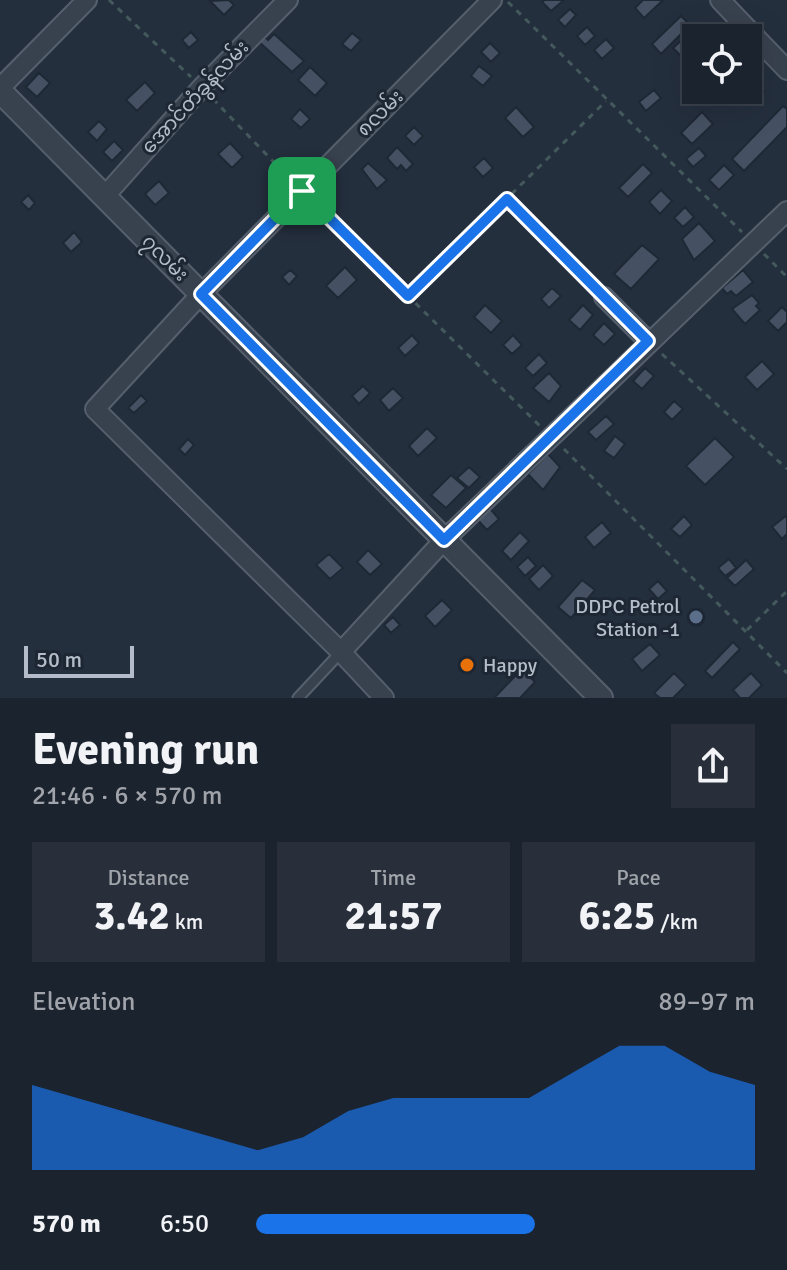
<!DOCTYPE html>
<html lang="en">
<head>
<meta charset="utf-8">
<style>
	:root { --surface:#1b232e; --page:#282f3a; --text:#f1f3f6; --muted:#a0a4aa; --line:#39404a; --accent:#1a73e8 }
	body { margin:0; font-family:Signika,"Noto Sans Myanmar",sans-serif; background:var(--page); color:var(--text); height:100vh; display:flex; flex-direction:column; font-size:30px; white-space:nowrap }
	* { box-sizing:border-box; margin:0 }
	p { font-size:26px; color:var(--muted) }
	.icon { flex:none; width:44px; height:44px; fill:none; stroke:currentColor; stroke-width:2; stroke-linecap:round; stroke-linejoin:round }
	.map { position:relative; height:698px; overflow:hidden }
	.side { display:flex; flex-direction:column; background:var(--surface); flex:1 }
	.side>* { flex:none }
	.buttons { position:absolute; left:682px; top:24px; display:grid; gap:16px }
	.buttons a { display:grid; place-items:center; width:80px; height:80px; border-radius:0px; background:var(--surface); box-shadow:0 8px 32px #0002,0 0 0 2px var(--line); font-size:40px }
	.scale { position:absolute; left:24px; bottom:20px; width:110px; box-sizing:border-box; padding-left:8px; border:4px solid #b4bcc9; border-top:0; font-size:22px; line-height:28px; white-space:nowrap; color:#b4bcc9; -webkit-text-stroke:6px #1d2633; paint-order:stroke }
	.pin { position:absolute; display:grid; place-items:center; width:68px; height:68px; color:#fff; margin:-34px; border-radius:16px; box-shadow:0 4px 12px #0006 }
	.round { display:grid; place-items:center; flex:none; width:84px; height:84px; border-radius:0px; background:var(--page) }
	.headline { display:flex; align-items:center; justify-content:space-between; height:136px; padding:0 32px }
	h1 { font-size:44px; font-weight:800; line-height:60px }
	.figures { display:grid; grid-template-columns:repeat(3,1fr); gap:12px; height:136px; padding:8px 32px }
	.figures div { display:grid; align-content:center; border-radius:0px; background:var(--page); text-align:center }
	.figures b { font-size:40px; font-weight:800 }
	.figures small { font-size:22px; font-weight:400 }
	.figures p { font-size:22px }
	.chart { height:224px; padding:16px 32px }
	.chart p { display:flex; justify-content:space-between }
	.chart svg { width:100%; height:144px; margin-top:8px; fill:var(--accent); opacity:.7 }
	ul { padding:0 32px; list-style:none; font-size:26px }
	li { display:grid; grid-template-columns:128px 96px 1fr; align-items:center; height:60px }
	li i { height:20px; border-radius:10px; background:var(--accent) }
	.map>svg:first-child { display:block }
	.building { fill:#455162; stroke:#1f2835; stroke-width:2 }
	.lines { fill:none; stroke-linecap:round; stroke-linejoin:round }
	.service-casing { stroke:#565f6c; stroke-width:13 }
	.minor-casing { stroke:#565f6c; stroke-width:22 }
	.tertiary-casing { stroke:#565f6c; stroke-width:26 }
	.path { stroke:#44595c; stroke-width:3; stroke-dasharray:6 6; stroke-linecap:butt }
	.service { stroke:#38414e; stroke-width:9 }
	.minor { stroke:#38414e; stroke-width:18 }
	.tertiary { stroke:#38414e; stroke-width:22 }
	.route-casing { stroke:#fff; stroke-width:16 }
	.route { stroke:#1a73e8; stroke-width:10 }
	.service-dot { fill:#5c6f8a; stroke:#1d2633; stroke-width:3 }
	.food-dot { fill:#e8710a; stroke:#1d2633; stroke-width:3 }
	.labels { text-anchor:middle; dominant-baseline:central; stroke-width:6; stroke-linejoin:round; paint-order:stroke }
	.street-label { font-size:20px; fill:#b4bcc9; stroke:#1d2633 }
	.poi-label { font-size:20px; fill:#b4bcc9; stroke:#1d2633; text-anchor:end }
</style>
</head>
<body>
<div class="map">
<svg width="787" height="698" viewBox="0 0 787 698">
	<rect width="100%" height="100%" fill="#242f3e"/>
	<path class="building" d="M229,0L234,5L224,15L210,1Z
		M545,0H564L551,11L542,2Z
		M643,0H663L644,18L635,8Z
		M570,9L576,15L565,27L558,20Z
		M681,16L690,25L661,54L652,44Z
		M701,23L711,34L696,38V47L683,58L673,48Z
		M587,27L595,36L585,45L577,36Z
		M191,32L198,40L189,48L182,40Z
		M352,33L361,40L351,51L342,44Z
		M274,34L304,61L292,72L258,41L263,35L268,40Z
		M606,39L614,48L602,59L594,50Z
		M490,43L500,53L491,62L481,52Z
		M479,66L492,76L483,86L471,76Z
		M310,67L327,83L315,96L298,80Z
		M39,73L50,83L37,97L26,87Z
		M145,82L155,93L137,111L126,100Z
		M757,84L764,91L753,103L746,96Z
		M654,90L661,98L646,111L639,102Z
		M712,90H737L721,105L709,93Z
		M783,106L787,109V127L744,171L732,159Z
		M516,107L534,127L523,137L505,118Z
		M300,109L310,119L301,128L291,119Z
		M702,112L713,124L692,144L681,133Z
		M99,121L107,129L97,141L88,132Z
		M414,127L423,136L414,145L405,136Z
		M114,141L123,150L112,161L103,152Z
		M230,143L243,157L232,168L218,154Z
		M397,147L413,164L406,171L401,165L397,169L387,158Z
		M699,148L706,156L693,167L686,159Z
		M484,158L493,168L483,177L474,167Z
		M368,163L387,180L377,189L362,169Z
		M643,164L652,173L628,197L619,188Z
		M724,165L734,175L719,190L709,180Z
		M159,181L169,193L155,205L145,194Z
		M661,190L672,201L660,214L649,202Z
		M28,195L35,203L29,210L21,202Z
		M685,207L694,217L683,227L674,218Z
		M699,223L715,241L694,260L682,239Z
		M74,232L82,242L71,252L63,243Z
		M642,245L659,259L631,289L614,274Z
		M345,267L357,280L338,298L326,286Z
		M290,270L297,276L289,285L282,277Z
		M743,270L753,282L736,296L731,291L727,294L722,288Z
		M552,288L561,296L549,308L541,299Z
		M752,295L759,303L756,306L760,310L745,324L732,309Z
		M485,305L502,321L491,333L474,317Z
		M583,305L593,315L580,330L569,320Z
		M782,307L787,312V322L778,331L768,321Z
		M604,323L615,334L604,345L593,335Z
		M412,335L419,343L405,356L398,348Z
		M513,335L522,345L512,354L503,345Z
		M539,354L547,363L533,376L525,368Z
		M762,361L774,374L757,390L745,377Z
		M645,368L654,376L642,389L633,381Z
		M549,373L561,386L549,402L533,388Z
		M363,386L370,393L359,404L352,396Z
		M393,388L403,398L389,411L380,400Z
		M141,395L147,401L134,413L128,408Z
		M674,401L683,409L672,420L664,412Z
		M606,416L614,424L596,440L588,432Z
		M427,428L437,438L418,456L409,446Z
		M615,436L625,444L614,458L604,451Z
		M715,438L734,457L705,485L686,466Z
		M188,439L194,445L185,455L179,449Z
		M548,454L560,467L543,490L528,474Z
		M469,467L480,477L469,488L457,478Z
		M451,475L466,488L446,508L431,495Z
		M486,504L499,519L487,530L473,515Z
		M787,515V534L782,539L772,527Z
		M684,516L692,525L680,537L671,529Z
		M602,522L611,533L594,548L585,537Z
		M520,532L529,541L511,560L502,551Z
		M368,550L382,564L370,575L357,562Z
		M329,554L343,568L330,579L316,565Z
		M528,557L536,566L525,576L517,567Z
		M729,559L736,568L725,576L718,568Z
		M746,560L754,569L735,586L727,578Z
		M543,565L553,576L539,590L529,579Z
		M582,580L595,590L571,618L558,607Z
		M658,581L667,591L658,599L649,589Z
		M442,600L452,610L435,627L425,616Z
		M393,617L400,625L391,633L384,625Z
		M733,642L740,649L712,678L705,671Z
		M650,644L660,655L642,671L632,659Z
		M522,669L535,682L520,698H494Z
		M674,673L686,685L673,698H660L654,693Z
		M751,673L762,685L749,698H740L733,690Z"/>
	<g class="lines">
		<defs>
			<path id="service" d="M298,698L341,652"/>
			<path id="minor" d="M720,0L787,70
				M0,88L87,0
				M104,197L202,87L288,0
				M604,297L648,341
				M341,652L95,409L201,294L492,0
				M384,698L341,652L444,540L787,211"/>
			<path id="tertiary" d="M0,91L601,698"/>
		</defs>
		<use href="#service" class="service-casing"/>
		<use href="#minor" class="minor-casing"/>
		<use href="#tertiary" class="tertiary-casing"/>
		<path class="path" d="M109,0L191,77
			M508,2L742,232
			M213,99L291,180
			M507,199L595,287
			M313,202L541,427
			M764,254L787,277
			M409,295L606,101
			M662,354L787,469
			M564,449L787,673
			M747,630L787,591"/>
		<use href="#service" class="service"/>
		<use href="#minor" class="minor"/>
		<use href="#tertiary" class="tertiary"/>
	</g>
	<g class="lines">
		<defs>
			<path id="route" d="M302,191L408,296L507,199L648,341L444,540L201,294Z"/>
		</defs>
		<use href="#route" class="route-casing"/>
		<use href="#route" class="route"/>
	</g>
	<circle class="service-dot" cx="696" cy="617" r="8"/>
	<circle class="food-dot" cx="467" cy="665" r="8"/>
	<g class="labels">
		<g class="street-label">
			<text transform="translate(195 97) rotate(-47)">အောင်တံခွန်လမ်း</text>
			<text transform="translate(380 113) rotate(-45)">၈လမ်း</text>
			<text transform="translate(165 258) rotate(45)">၇လမ်း</text>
		</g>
		<g class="poi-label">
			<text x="680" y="606">DDPC Petrol<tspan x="680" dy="23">Station -1</tspan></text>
			<text x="483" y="665" text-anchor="start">Happy</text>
		</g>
	</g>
</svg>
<div class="buttons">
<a><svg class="icon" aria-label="locate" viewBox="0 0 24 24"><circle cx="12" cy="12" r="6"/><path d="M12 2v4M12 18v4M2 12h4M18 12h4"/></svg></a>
</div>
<div class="scale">50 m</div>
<div class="pin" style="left:302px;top:191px;background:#1e9e55"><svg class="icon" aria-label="arrive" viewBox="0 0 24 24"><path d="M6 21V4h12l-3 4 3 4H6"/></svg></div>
</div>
<section class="side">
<div class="headline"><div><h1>Evening run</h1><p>21:46 · 6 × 570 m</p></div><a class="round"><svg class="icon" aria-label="share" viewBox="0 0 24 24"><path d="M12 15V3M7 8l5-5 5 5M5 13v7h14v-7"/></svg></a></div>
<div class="figures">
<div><p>Distance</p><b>3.42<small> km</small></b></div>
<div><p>Time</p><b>21:57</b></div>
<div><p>Pace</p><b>6:25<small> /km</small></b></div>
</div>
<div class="chart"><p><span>Elevation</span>89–97 m</p>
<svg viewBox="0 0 160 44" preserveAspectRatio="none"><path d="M0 44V18L10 22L20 26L30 30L40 34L50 38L60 34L70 26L80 22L90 22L100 22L110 22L120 14L130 6L140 6L150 14L160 18V44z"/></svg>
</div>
<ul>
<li><b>570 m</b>6:50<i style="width:56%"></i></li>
</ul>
</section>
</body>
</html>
